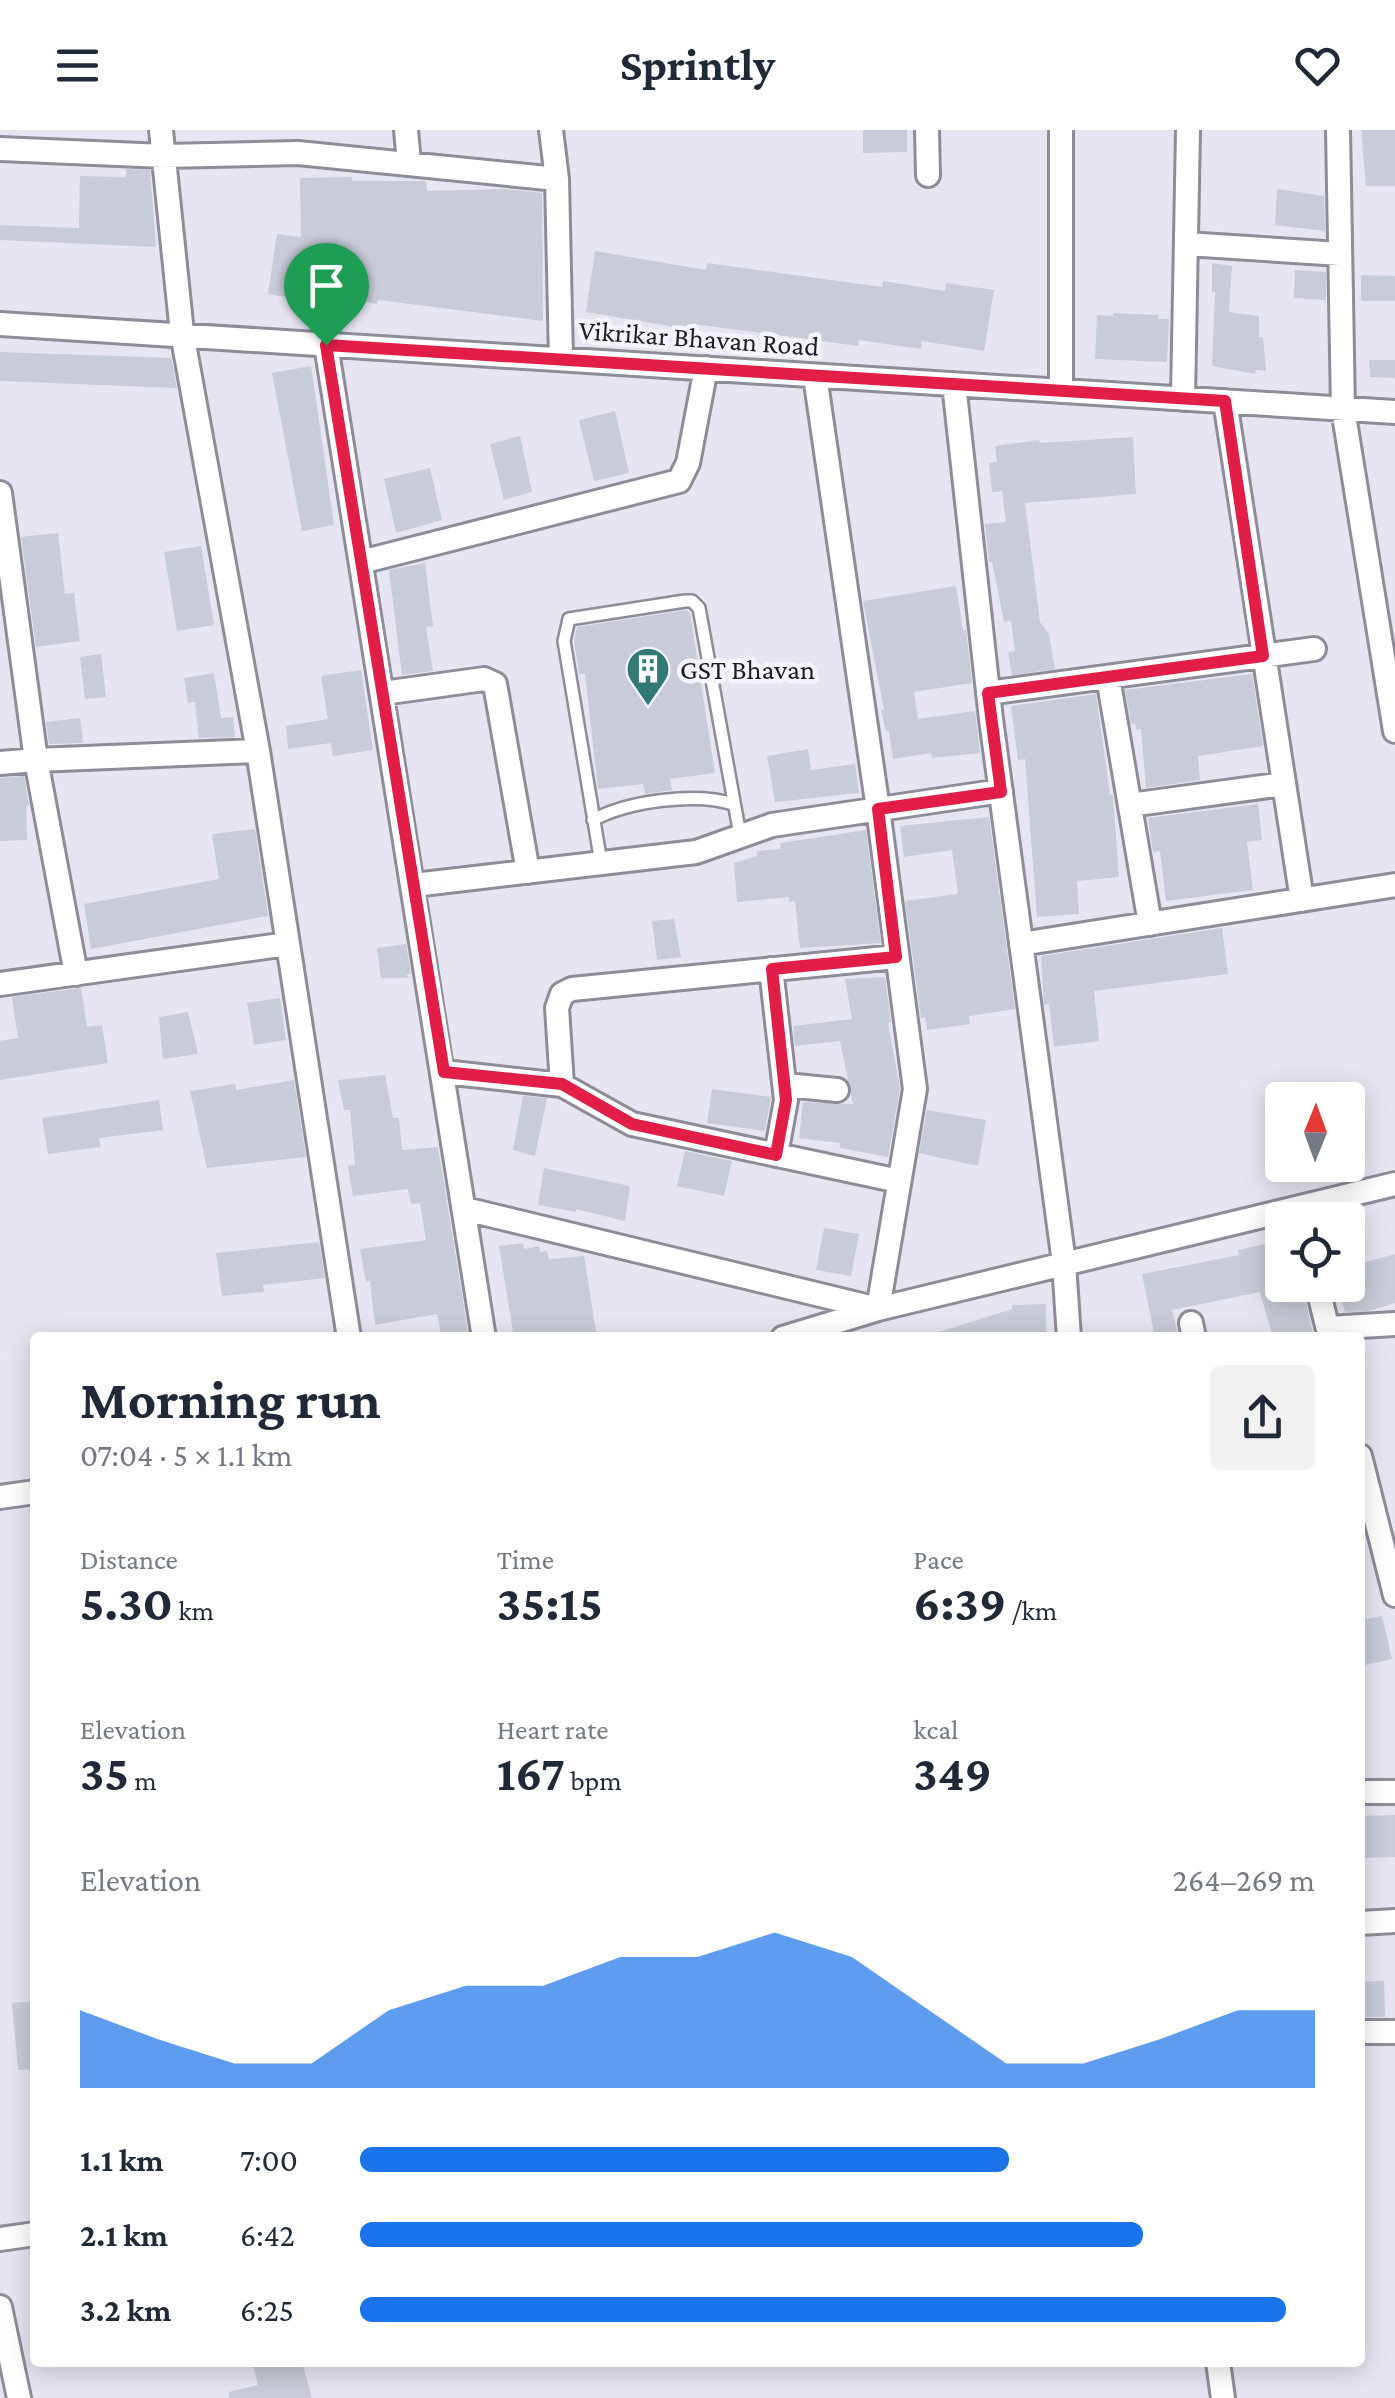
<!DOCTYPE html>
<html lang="en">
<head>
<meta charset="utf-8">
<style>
	:root { --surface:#fff; --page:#f2f2f3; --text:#1f2937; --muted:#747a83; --accent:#1a73e8 }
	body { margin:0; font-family:"Crimson Pro",serif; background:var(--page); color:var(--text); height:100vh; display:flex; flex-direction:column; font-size:38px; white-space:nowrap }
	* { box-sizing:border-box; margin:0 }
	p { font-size:32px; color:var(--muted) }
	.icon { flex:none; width:55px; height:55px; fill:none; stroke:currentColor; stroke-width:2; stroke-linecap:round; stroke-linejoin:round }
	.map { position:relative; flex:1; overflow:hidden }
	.details { position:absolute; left:30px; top:1202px; width:1335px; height:1035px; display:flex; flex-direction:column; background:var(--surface); border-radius:10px; box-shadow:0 5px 25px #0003 }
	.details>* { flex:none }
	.needle { width:65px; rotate:1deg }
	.tools { position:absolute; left:1265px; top:952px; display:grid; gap:20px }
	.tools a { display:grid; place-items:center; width:100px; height:100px; border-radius:10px; background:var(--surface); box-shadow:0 5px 25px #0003; font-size:50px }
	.pin { position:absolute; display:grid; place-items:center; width:85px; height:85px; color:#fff; margin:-102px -42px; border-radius:50% 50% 50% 0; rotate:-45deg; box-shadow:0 0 10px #0007 }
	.pin .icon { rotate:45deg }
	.round { display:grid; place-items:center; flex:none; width:105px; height:105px; border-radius:10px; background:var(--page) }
	.headline { display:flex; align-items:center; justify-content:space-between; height:170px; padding:0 50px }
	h1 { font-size:55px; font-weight:700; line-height:75px }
	.figures { display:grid; grid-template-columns:repeat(3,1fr); gap:15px; height:170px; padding:10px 50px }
	.figures div { display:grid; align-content:center }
	.figures b { font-size:50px; font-weight:700 }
	.figures small { font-size:28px; font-weight:400 }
	.figures p { font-size:28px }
	.chart { height:280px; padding:20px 50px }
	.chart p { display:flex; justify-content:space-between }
	.chart svg { width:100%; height:180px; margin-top:10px; fill:var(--accent); opacity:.7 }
	ul { padding:0 50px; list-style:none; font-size:32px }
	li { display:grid; grid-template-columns:160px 120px 1fr; align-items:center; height:75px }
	li i { height:25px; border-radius:12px; background:var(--accent) }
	header { display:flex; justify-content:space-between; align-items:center; height:130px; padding:0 50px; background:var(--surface); font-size:45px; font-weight:700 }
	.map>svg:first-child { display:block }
	.building { fill:#c8ccd8 }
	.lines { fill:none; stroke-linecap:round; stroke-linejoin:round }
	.lane-casing { stroke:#8e8c98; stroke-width:16 }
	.street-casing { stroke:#8e8c98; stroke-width:28 }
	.lane { stroke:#fff; stroke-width:11 }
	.street { stroke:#fff; stroke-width:22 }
	.route-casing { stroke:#fff; stroke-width:20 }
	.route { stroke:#e11d48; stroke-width:12 }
	.labels { text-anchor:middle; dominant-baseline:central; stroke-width:9; stroke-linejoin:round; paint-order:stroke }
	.street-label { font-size:28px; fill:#1e1d22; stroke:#f5f3fd }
	.poi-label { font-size:28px; fill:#1e1d22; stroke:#f5f3fd; text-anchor:start }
</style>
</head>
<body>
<header><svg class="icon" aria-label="menu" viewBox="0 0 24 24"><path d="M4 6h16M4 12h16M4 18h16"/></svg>Sprintly<svg class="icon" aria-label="heart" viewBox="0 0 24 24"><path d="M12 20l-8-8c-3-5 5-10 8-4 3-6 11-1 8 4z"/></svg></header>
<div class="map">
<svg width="1395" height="2268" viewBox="0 0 1395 2268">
	<rect width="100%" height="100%" fill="#e7e5f2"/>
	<path class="building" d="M863,0H907V22L863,23Z
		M1361,0H1395V56H1366Z
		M126,39L150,40L156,117L0,110V95L79,98L80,46L126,47Z
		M352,47V51H426L427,61L505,59L542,63L543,191L378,170L377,174L316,165L315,172L268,164L277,104L301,107L300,48Z
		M1277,59L1324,66L1325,101L1275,95Z
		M595,121L706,140L707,133L882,157L883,151L945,161L946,153L994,160L984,221L922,211L921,219L859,210L858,216L694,194L693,200L586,182Z
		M1212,133L1232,136L1229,182L1259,186V207H1263L1266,241L1256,240L1255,244L1212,236L1215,162H1212Z
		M1295,140L1326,142V170L1294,168Z
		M1361,145L1395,146V171H1361Z
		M1113,183L1159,185L1158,189H1169L1167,232L1095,229L1097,185L1113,186Z
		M0,222L171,228L177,258L0,251Z
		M1369,230H1395V248L1370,247Z
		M311,236L334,395L302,401L272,243Z
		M615,281L629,343L594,351L579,290Z
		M520,306L532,362L504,370L490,314Z
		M1133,307L1136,364L1025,373L1040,492L1049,504L1055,539L1012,545L1008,522L1015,521L1011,491L1004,492L992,432H989L985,394L1006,392L1002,361L992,362L989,333L997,332L995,316L1039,310L1040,313Z
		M430,338L442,390L396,403L384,349Z
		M58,403L65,464L74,463L80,511L36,517L21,407Z
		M201,416L214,495L177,501L164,422Z
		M425,433L433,496L426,497L433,541L402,545L389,440Z
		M956,456L963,500H966L972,553L914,562L918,589L975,581L980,623L932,628L931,623L893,629L889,601H886L881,580H884L863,471Z
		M686,480L690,483L715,643L670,649L672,660L645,664L643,654L598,659L585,544H579L574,511L577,497Z
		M101,524L106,567L85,569L80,527Z
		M361,540L373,620L333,626L331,613L288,619L286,596L328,589L321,546Z
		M214,543L221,588L233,587L235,607L199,608L195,572L188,573L184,548Z
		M1252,544L1263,616L1198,626L1200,650L1146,658L1141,599L1136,600L1135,593L1131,594L1125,560Z
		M1096,564L1110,664L1113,666L1119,747L1077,751L1079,784L1037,787L1025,629L1018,630L1011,576Z
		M80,588L83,613L49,614L46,592Z
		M808,619L811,640L855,634L859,663L775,672L767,626Z
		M24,646L29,675L26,676L27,710L0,711V648Z
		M1258,674L1262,710L1247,712L1253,760L1166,771L1160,721L1153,722L1148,688Z
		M989,687L1015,879L969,886L970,894L927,900L925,887L921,888L905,771L958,764L952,720L904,727L900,696Z
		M255,699L268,786L91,819L84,774L219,749L212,704Z
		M866,700L881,813L800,818L795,771L789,772V767L737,772L734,733L757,726V721L781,719L780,713Z
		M674,789L681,827L657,830L652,791Z
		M1222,798L1228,844L1094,861L1099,911L1054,917L1049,874L1044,875L1041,826Z
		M406,814L411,844H407L408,848H381L377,818Z
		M885,847L891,892L888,893L900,959L888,1027L840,1018V1013L799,1008L803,972L853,974L840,911L795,916L793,896L852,889L845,849Z
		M81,858L87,897L102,895L108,933L0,950V911L18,908L12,867Z
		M280,868L286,910L254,915L247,873Z
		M188,882L198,924L163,929L159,887Z
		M385,945L393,988H399L402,1020L438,1017L469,1208H442L437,1184L375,1195L370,1151L366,1152L360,1119L426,1110L420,1073L411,1074L408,1059L353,1066L348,1036L355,1035L350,980H344L338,950Z
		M294,950L306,1027L207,1038L190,961L235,954L236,960Z
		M712,959L771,967L765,1001L707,993Z
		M523,966L547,968L535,1026L513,1020Z
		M159,970L163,1000L99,1008L101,1017L48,1024L42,988Z
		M927,980L986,990L978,1036L919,1023Z
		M685,1021L732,1031L724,1066L677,1056Z
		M544,1038L630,1056L625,1091L576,1079V1082L538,1075Z
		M824,1098L859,1104L851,1146L816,1140Z
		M1279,1111L1282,1155H1302L1314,1208H1273L1260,1162L1172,1180L1179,1208H1155L1142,1144L1239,1125L1238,1120Z
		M319,1112L325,1148L263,1155L264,1162L222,1166L216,1123Z
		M523,1113L524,1119L539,1116L540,1122L547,1121L549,1129L584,1126L597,1208H514L499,1116Z
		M1395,1124V1173L1369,1181L1345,1182L1338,1155H1348V1137Z
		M1046,1174V1208H933V1204L1012,1179V1175Z
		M1382,1486L1392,1529L1360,1536V1490Z
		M1395,1685V1727L1360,1728V1686Z
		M1384,1851L1385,1887H1360V1852Z
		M35,1871V1939L18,1940L12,1873Z
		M252,2232H302L312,2268H229V2262L258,2255Z"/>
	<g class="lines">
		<defs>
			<path id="lane" d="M593,690C628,671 696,662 733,674
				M601,733L564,511L569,489L685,471H692L699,478L740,705"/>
			<path id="street" d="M406,0L409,33
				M551,0L557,49L561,229
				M927,0L928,45
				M1338,0L1343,279L1395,601
				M0,19L164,26L298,23L557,49
				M1186,114L1340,124
				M0,194L1395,282
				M326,215L484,1208
				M954,254L991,589L1064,1133L1069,1208
				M1061,261V0
				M1183,269L1188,0
				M1225,271L1302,770
				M0,363L36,630L0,633
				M361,432L679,351L688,333L706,238
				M1108,547L1150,794
				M383,563L484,549L495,554L528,742
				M988,563L1314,519
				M1130,675L1283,654
				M414,755L696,722L772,695L1001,661
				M288,814L349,1208
				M1021,814L1395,755
				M771,839L786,970L776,1025
				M76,844L36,630L258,621
				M0,854L288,814L258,621L182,203L161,0
				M444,942L562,955L632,994L899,1051
				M562,955L557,878L562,864L572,859L896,827
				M786,955L837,960
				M465,1079L878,1179L915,959L878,679L815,246
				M1317,1155L1330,1208
				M1191,1193L1194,1208
				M1328,1198L1395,1194
				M783,1208L878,1179L1395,1054
				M1360,1326L1395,1465
				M0,1367L35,1362
				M1360,1662H1395
				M1360,1793L1395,1791
				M1360,1902H1395
				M0,2109L35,2104
				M0,2177L19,2268
				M1218,2232L1223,2268"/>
		</defs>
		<use href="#lane" class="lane-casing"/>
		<use href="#street" class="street-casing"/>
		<use href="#lane" class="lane"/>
		<use href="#street" class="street"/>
	</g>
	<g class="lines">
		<defs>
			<path id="route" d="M326,215L1225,271L1263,526L988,563L1001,662L878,679L896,827L772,839L786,970L776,1025L632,994L562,954L444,942Z"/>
		</defs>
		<use href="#route" class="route-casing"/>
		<use href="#route" class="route"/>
	</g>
	<defs>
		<symbol id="building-pin" viewBox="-11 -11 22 30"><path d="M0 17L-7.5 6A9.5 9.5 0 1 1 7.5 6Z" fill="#317973" stroke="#f5f3fd"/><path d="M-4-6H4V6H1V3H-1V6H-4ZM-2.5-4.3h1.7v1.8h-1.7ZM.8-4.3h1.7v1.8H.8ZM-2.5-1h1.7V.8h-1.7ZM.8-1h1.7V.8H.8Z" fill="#fff"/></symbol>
	</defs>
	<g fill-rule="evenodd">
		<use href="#building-pin" x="623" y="514" width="50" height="68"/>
	</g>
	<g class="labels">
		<g class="street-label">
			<text transform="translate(699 208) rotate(4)">Vikrikar Bhavan Road</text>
		</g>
		<g class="poi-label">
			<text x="680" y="539">GST Bhavan</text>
		</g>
	</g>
</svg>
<div class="tools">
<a><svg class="needle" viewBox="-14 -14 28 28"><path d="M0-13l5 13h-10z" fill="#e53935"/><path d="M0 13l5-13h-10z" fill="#747a83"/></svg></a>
<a><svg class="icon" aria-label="locate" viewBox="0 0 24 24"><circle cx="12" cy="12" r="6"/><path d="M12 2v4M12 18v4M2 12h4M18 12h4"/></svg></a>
</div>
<div class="pin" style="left:326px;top:215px;background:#1e9e55"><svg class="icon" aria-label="arrive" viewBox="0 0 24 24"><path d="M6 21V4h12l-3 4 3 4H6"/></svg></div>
<section class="details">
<div class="headline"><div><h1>Morning run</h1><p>07:04 · 5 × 1.1 km</p></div><a class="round"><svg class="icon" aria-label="share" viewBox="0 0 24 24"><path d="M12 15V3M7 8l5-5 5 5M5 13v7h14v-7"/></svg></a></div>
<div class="figures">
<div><p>Distance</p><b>5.30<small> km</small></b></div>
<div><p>Time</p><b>35:15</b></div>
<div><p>Pace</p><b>6:39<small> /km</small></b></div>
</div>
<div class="figures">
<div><p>Elevation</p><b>35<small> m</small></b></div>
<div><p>Heart rate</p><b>167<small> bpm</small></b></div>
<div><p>kcal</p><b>349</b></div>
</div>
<div class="chart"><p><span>Elevation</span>264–269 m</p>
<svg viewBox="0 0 160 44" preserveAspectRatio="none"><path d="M0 44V25L10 32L20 38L30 38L40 25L50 19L60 19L70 12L80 12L90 6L100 12L110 25L120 38L130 38L140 32L150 25L160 25V44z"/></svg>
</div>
<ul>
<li><b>1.1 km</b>7:00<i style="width:68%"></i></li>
<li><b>2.1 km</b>6:42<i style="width:82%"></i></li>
<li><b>3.2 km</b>6:25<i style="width:97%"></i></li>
</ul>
</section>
</div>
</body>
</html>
